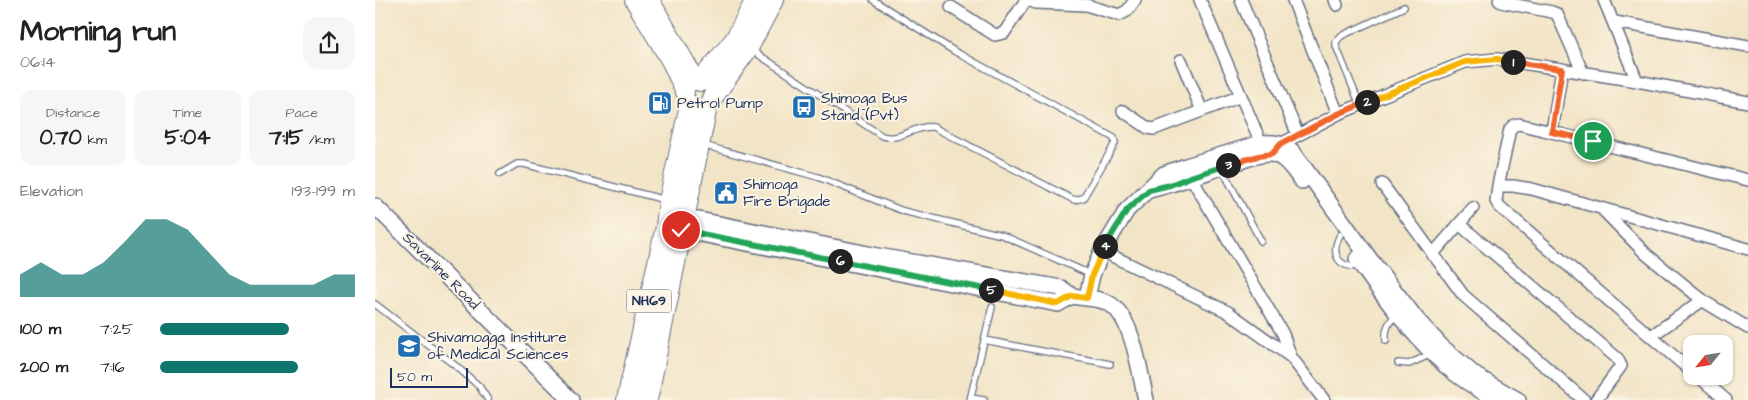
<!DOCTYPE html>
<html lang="en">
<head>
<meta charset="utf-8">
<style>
	:root { --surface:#fff; --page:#f6f6f6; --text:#222; --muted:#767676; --accent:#0f766e }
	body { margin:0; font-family:"Architects Daughter",sans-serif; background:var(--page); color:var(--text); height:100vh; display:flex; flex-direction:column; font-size:19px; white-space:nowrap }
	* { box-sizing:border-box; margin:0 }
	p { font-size:16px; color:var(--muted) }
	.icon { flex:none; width:28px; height:28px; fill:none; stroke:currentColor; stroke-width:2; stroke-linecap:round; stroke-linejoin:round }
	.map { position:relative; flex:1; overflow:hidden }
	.panel { display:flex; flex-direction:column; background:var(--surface); width:375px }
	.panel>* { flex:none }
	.needle { width:32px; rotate:240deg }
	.buttons { position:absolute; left:1308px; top:335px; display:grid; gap:10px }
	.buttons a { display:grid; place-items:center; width:50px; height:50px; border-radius:10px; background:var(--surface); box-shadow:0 1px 4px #0004; font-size:25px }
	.scale { position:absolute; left:15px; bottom:12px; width:78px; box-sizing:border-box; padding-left:5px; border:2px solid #1b2f5e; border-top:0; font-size:14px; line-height:18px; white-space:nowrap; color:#1b2f5e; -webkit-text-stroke:4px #fcf5e5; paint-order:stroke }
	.pin { position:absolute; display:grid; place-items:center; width:42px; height:42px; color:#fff; margin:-21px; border:2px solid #fff; border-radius:50%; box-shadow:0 1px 5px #0007 }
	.km { position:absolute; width:25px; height:25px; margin:-12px; border-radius:50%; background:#222; color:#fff; font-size:14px; line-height:25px; text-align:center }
	.round { display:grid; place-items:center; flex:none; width:52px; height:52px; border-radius:15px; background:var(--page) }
	.overview { display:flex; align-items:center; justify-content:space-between; height:85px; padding:0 20px }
	h1 { font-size:28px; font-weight:800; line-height:38px }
	.stats { display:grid; grid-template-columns:repeat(3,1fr); gap:8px; height:85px; padding:5px 20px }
	.stats div { display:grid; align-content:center; border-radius:12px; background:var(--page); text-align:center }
	.stats b { font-size:21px; font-weight:800 }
	.stats small { font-size:14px; font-weight:400 }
	.stats p { font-size:14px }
	.chart { height:140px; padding:10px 20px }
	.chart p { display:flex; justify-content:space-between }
	.chart svg { width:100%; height:90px; margin-top:5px; fill:var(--accent); opacity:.7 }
	ul { padding:0 20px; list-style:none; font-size:16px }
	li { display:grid; grid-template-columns:80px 60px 1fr; align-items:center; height:38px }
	li i { height:12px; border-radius:6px; background:var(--accent) }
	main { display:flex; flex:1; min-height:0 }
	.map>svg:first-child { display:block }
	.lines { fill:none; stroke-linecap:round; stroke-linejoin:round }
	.lane-casing { stroke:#666e82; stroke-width:8 }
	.street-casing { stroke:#666e82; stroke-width:14 }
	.secondary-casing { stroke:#666e82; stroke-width:18 }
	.primary-casing { stroke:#666e82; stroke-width:20 }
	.highway-casing { stroke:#666e82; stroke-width:22 }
	.lane { stroke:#fff; stroke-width:5.5 }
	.street { stroke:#fff; stroke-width:11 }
	.secondary { stroke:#fff; stroke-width:15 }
	.primary { stroke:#fff; stroke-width:18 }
	.highway { stroke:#fff; stroke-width:20 }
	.split-1-casing { stroke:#fff; stroke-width:10 }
	.split-2-casing { stroke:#fff; stroke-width:10 }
	.split-3-casing { stroke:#fff; stroke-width:10 }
	.split-4-casing { stroke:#fff; stroke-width:10 }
	.split-5-casing { stroke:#fff; stroke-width:10 }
	.split-6-casing { stroke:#fff; stroke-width:10 }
	.split-7-casing { stroke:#fff; stroke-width:10 }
	.split-1 { stroke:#f0652b; stroke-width:6 }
	.split-2 { stroke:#f5b400; stroke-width:6 }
	.split-3 { stroke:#f0652b; stroke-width:6 }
	.split-4 { stroke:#22a559; stroke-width:6 }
	.split-5 { stroke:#f5b400; stroke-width:6 }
	.split-6 { stroke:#22a559; stroke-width:6 }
	.split-7 { stroke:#22a559; stroke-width:6 }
	.labels { text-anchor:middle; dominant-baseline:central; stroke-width:4; stroke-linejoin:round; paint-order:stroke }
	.shield { fill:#fcf5e5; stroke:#5e6a86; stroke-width:1 }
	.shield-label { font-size:14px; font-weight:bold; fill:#1b2f5e }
	.poi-label { font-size:15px; fill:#1b2f5e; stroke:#fcf5e5; text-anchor:start }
	.street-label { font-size:15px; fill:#1b2f5e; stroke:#fcf5e5 }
</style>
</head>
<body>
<main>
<section class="panel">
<div class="overview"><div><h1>Morning run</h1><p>06:14</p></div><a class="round"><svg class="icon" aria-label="share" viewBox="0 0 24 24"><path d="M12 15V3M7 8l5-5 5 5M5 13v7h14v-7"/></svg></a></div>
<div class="stats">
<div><p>Distance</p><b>0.70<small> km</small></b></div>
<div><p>Time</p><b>5:04</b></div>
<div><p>Pace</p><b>7:15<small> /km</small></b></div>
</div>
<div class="chart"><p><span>Elevation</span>193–199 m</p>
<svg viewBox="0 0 160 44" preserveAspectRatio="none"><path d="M0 44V33L10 27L20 33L30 33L40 27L50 17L60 6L70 6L80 11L90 22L100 33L110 38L120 38L130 38L140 38L150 33L160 33V44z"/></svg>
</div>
<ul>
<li><b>100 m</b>7:25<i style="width:66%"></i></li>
<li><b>200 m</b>7:16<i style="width:71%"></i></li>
</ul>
</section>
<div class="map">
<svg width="1373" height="400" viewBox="0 0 1373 400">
	<rect width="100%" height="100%" fill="#fcf5e5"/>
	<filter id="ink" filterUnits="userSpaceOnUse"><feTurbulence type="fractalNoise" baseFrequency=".02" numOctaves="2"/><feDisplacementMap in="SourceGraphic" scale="10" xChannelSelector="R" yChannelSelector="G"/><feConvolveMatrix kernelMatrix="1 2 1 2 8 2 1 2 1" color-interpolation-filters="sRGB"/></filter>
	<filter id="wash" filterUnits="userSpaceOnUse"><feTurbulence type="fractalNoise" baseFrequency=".0096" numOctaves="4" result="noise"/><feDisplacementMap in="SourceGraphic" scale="20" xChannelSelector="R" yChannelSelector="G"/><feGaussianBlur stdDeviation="1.12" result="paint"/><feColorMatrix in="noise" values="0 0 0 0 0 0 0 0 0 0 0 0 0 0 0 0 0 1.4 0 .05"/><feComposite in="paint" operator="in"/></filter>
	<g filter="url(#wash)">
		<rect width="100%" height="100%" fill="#f2e4c6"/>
	</g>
	<g filter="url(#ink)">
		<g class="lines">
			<defs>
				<path id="lane" d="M375,49L507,136C525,142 539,125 558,127L699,200L708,198L738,147L740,143L739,138L579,51L498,0
					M985,105L961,46V42L966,36L1029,7
					M328,145L443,177L528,211L627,235L717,275
					M847,169L886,241
					M125,174L142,164H149L291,200
					M965,235C955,254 963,269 985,266
					M0,304L82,367L104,386L113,400
					M609,340L735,364
					M1011,341C1010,328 1013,324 1021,314
					M1023,363L1034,364L1056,354
					M596,398L609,400
					M595,400L617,307"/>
				<path id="street" d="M653,0L661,3L711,5L744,15L752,11L760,0
					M825,0L886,143
					M866,0L923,135
					M918,0L963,114
					M960,0L962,5
					M1124,0L1126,2L1177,12L1182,14L1208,73
					M1229,0L1262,81
					M576,7L620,35L629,33L651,0
					M1240,22L1373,46
					M806,60L827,111
					M748,111L773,128L779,129L866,96
					M1177,132L1187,69
					M901,149L906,144L963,114L1090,62L1122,59L1262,81L1373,102
					M813,172L908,334L916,357
					M1007,184L1088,295L1209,400
					M1123,186H1138L1157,189L1373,249
					M1228,210L1271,254L1330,302L1373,328
					M1084,224L1242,358L1246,366L1221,400
					M727,251L853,312L916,357L949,400
					M1057,255L1098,208
					M1276,336L1328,300
					M1316,371L1125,207L1121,201L1123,186L1135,129L1139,125L1144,124L1373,180
					M1323,376L1351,400"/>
				<path id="secondary" d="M774,190C804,183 833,171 862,162C872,159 885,153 896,154C910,155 919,171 927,181
					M0,206L196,400
					M309,217L503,256L686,288C690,291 694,295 699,296C710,299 722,297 733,303C758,315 765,374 771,400
					M306,230L683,304L697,296
					M982,259C1008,296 1037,335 1071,366C1086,379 1104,390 1122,400
					M712,297L717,275L727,251L752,210L789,174L811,166L886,143C899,142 908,143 918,152L994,258L1043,321L1067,347L1101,376L1143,400"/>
				<path id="primary" d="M259,0L296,62L310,92
					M275,0L321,81"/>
				<path id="highway" d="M326,81L360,40L381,0
					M337,98L373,48L398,0
					M252,400L291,227L294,201L315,105
					M272,400L332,106"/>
			</defs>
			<use href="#lane" class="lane-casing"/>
			<use href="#street" class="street-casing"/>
			<use href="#secondary" class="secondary-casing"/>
			<use href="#primary" class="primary-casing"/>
			<use href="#highway" class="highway-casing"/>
			<use href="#lane" class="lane"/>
			<use href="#street" class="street"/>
			<use href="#secondary" class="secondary"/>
			<use href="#primary" class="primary"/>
			<use href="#highway" class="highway"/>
		</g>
	</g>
	<g class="lines" filter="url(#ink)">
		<defs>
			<path id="split-1" d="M1138,62L1187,69L1177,132L1218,141"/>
			<path id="split-2" d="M992,102L1090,62L1122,59L1138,62"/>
			<path id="split-3" d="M853,165L883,156L897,154L906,144L963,114L992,102"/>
			<path id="split-4" d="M730,246L752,210L774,190L795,185L815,177L853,165"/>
			<path id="split-5" d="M616,290L683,304L697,296L712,298L717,275L730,246"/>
			<path id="split-6" d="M465,261L616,290"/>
			<path id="split-7" d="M306,230L465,261"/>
		</defs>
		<use href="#split-1" class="split-1-casing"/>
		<use href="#split-2" class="split-2-casing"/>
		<use href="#split-3" class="split-3-casing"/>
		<use href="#split-4" class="split-4-casing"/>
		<use href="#split-5" class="split-5-casing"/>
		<use href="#split-6" class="split-6-casing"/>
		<use href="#split-7" class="split-7-casing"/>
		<use href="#split-1" class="split-1"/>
		<use href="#split-2" class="split-2"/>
		<use href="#split-3" class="split-3"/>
		<use href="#split-4" class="split-4"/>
		<use href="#split-5" class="split-5"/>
		<use href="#split-6" class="split-6"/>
		<use href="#split-7" class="split-7"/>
	</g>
	<defs>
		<symbol id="fuel-square" viewBox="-11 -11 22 22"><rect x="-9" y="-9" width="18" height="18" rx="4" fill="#1f6fb2" stroke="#fcf5e5"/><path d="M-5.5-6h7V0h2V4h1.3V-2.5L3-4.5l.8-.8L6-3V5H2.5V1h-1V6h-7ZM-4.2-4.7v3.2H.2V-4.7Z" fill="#fff"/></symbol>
		<symbol id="bus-square" viewBox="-11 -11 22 22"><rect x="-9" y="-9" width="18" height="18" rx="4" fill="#1f6fb2" stroke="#fcf5e5"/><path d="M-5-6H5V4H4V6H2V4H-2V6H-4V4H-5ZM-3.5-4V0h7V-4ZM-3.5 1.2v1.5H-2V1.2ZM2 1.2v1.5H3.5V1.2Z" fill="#fff"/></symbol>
		<symbol id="civic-square" viewBox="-11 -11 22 22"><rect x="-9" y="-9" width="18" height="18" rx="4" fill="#1f6fb2" stroke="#fcf5e5"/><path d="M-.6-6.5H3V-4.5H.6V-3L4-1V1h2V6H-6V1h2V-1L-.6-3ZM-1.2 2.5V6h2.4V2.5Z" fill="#fff"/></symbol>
		<symbol id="university-square" viewBox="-11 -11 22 22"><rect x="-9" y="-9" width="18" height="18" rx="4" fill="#1f6fb2" stroke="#fcf5e5"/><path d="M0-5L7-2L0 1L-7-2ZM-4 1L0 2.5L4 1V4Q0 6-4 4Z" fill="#fff"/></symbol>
	</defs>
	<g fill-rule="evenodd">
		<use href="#fuel-square" x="271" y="89" width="28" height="28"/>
		<use href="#bus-square" x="415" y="93" width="28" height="28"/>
		<use href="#civic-square" x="337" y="179" width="28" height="28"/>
		<use href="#university-square" x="20" y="332" width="28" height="28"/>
	</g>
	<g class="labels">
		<rect class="shield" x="251.5" y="289.5" width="45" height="23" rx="4"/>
		<g class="shield-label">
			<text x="274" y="301">NH69</text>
		</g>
		<g class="poi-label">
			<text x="446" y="98">Shimoga Bus<tspan x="446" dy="17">Stand (Pvt)</tspan></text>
			<text x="302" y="103">Petrol Pump</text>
			<text x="368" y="184">Shimoga<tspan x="368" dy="17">Fire Brigade</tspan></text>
			<text x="52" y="337">Shivamogga Institure<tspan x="52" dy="17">of Medical Sciences</tspan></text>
		</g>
		<g class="street-label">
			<text transform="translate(66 271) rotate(45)">Savarline Road</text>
		</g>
	</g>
</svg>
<div class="buttons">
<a><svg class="needle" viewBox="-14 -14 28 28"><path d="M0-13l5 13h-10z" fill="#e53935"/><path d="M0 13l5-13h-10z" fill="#767676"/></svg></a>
</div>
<div class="scale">50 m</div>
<div class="pin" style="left:1218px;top:141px;background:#1e9e55"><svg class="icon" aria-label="arrive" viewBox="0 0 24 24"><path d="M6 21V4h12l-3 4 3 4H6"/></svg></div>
<div class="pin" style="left:306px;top:230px;background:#d93025"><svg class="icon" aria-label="check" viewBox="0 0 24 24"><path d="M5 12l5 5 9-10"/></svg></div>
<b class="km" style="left:1138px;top:62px">1</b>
<b class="km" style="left:992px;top:102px">2</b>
<b class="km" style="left:853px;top:165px">3</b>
<b class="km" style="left:730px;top:246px">4</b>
<b class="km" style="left:616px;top:290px">5</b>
<b class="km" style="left:465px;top:261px">6</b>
</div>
</main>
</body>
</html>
